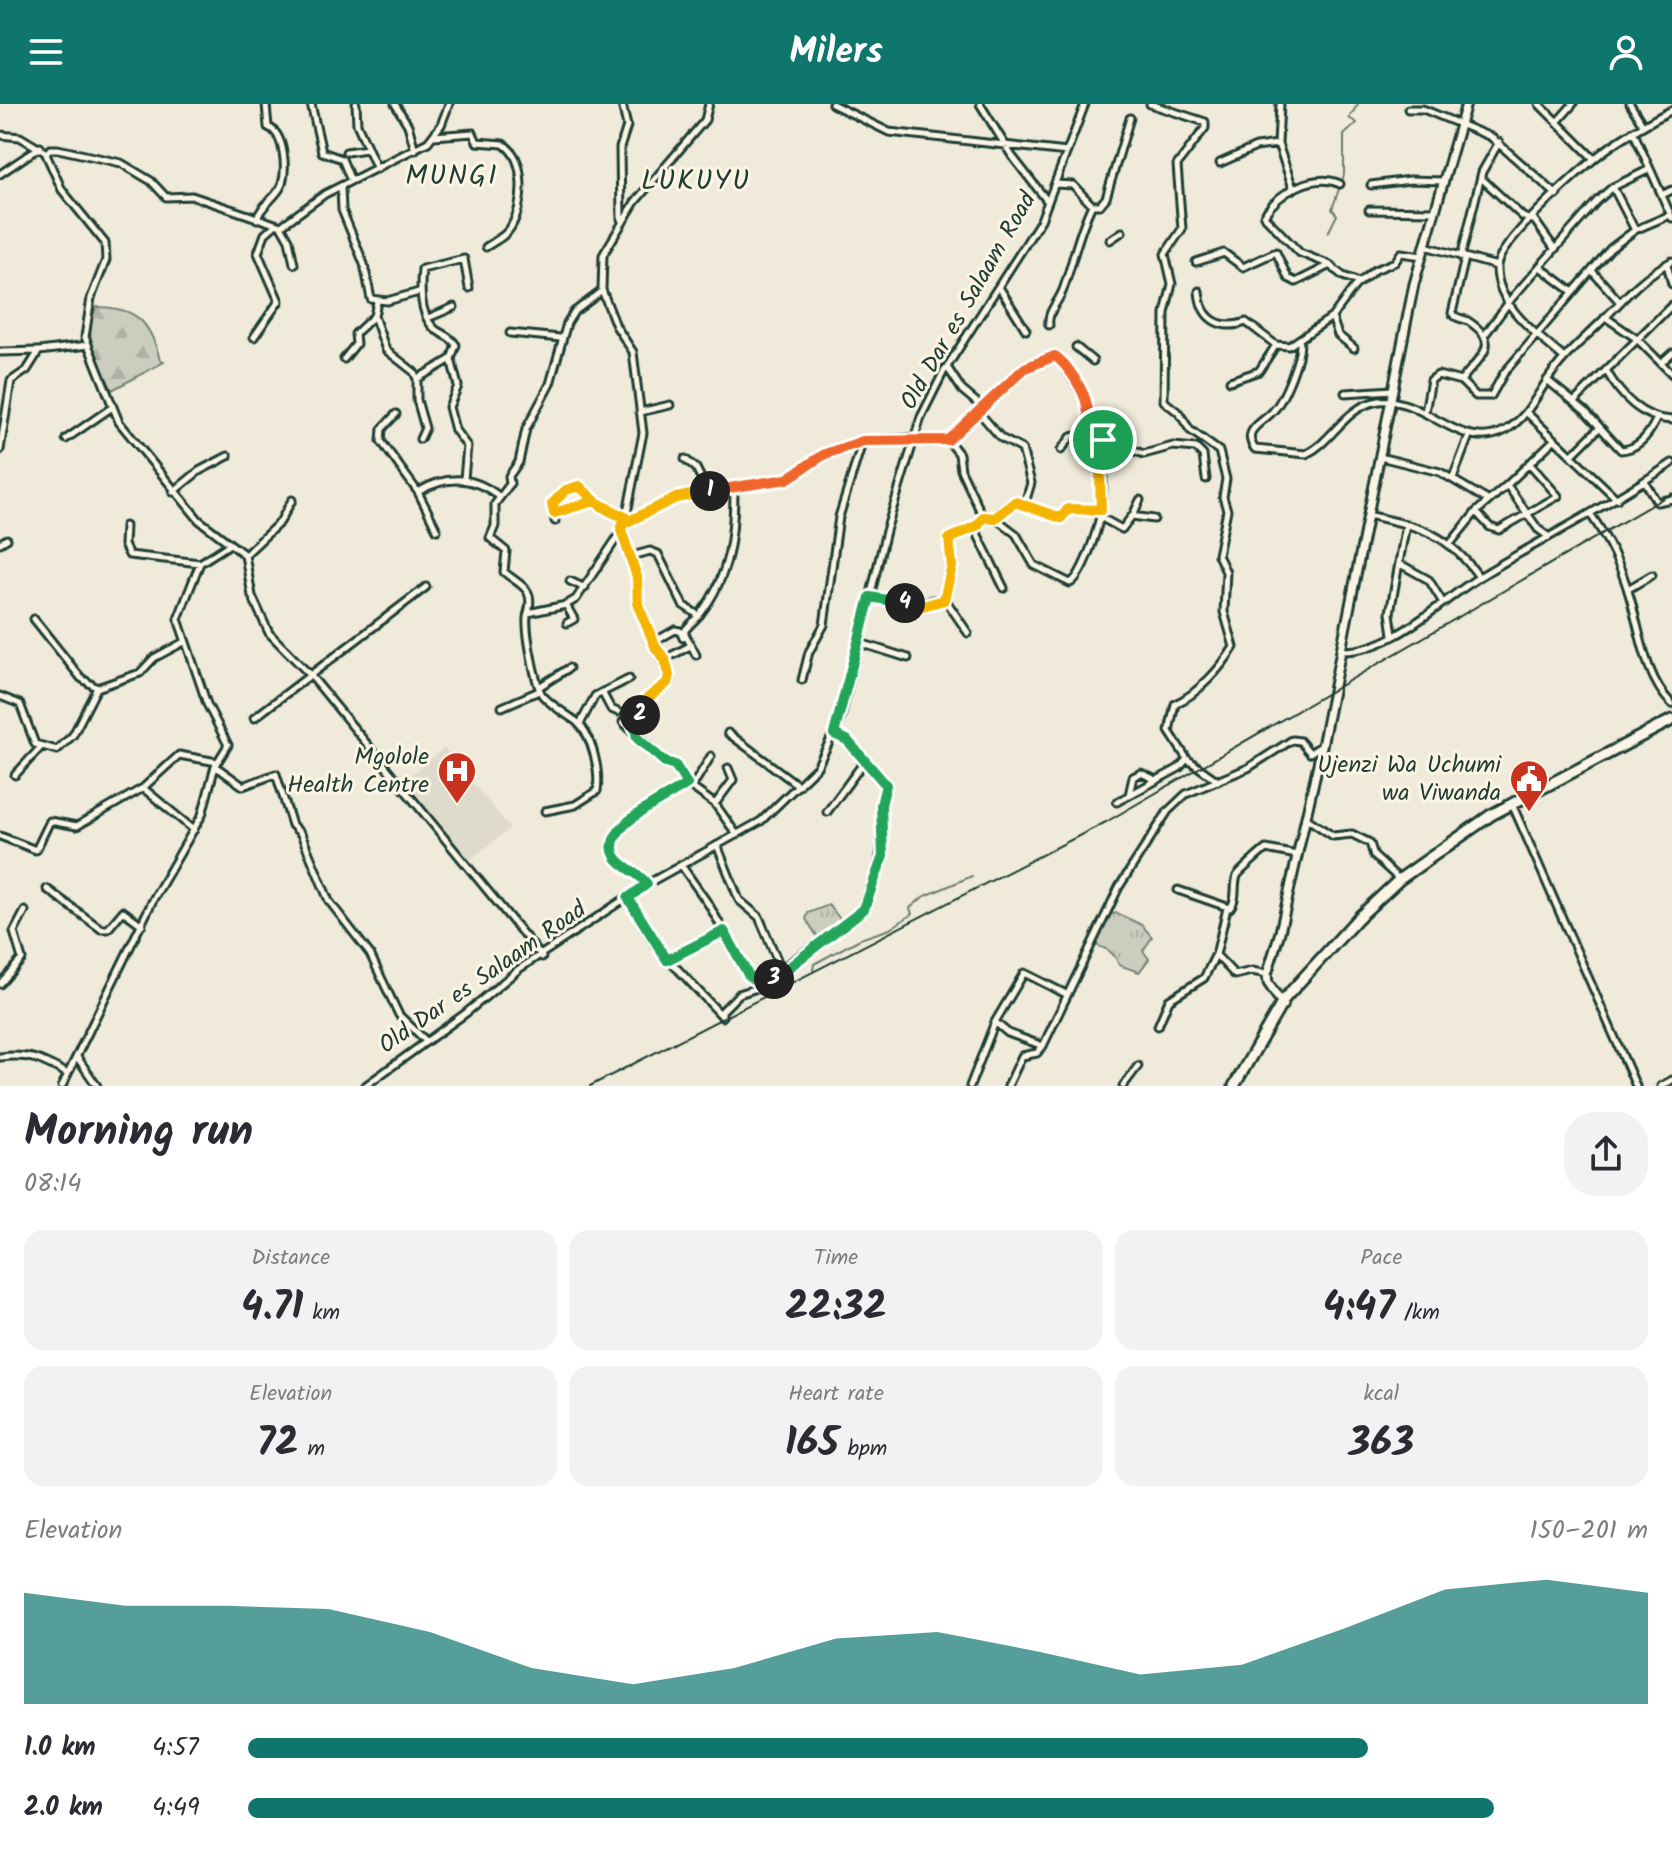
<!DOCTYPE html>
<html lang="en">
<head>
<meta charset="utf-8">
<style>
	:root { --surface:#fff; --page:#f2f2f3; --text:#2b2b33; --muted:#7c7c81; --accent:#0f766e }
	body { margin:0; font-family:Kalam,sans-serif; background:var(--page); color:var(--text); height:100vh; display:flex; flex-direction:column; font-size:30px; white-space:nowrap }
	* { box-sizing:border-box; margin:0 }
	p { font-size:26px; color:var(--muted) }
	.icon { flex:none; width:44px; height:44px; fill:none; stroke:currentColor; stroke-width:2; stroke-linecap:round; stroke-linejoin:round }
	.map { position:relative; height:982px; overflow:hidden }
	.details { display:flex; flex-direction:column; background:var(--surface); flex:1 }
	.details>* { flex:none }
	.pin { position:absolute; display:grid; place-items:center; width:68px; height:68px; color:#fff; margin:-34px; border:4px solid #fff; border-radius:50%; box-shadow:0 2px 8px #0007 }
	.km { position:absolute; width:40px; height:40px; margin:-20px; border-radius:50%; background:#222; color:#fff; font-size:22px; line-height:40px; text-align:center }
	.round { display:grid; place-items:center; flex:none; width:84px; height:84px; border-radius:32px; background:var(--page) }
	.summary { display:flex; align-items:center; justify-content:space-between; height:136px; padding:0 24px }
	h1 { font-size:44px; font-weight:600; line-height:60px }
	.metrics { display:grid; grid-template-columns:repeat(3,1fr); gap:12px; height:136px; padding:8px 24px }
	.metrics div { display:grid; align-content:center; border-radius:20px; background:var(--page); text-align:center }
	.metrics b { font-size:40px; font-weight:600 }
	.metrics small { font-size:22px; font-weight:400 }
	.metrics p { font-size:22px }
	.chart { height:224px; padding:16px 24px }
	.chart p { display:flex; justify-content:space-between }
	.chart svg { width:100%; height:144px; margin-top:8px; fill:var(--accent); opacity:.7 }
	ul { padding:0 24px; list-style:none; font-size:26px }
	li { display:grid; grid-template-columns:128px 96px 1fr; align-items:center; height:60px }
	li i { height:20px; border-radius:10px; background:var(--accent) }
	header { display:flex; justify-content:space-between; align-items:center; height:104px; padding:0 24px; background:var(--accent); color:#fff; font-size:36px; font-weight:600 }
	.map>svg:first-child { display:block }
	.built { fill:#dedbcc }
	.grass { fill:url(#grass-tufts); stroke:#76857a; stroke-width:2 }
	.forest { fill:url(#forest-firs); stroke:#76857a; stroke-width:2 }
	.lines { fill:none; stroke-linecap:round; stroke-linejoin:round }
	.stream { stroke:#6c7d71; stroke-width:2 }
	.minor-casing { stroke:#1f3d34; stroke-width:11 }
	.major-casing { stroke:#1f3d34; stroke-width:13 }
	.highway-casing { stroke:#1f3d34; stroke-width:15 }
	.minor { stroke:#fcf5e5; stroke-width:5 }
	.major { stroke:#fcf5e5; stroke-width:7 }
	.highway { stroke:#fcf5e5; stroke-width:9 }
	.rail { stroke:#1f3d34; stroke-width:2 }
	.split-1-casing { stroke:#fff; stroke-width:16 }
	.split-2-casing { stroke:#fff; stroke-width:16 }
	.split-3-casing { stroke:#fff; stroke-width:16 }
	.split-4-casing { stroke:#fff; stroke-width:16 }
	.split-5-casing { stroke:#fff; stroke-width:16 }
	.split-1 { stroke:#f0652b; stroke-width:10 }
	.split-2 { stroke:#f5b400; stroke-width:10 }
	.split-3 { stroke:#22a559; stroke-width:10 }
	.split-4 { stroke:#22a559; stroke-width:10 }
	.split-5 { stroke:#f5b400; stroke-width:10 }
	.labels { text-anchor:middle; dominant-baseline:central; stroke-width:6; stroke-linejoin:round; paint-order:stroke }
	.street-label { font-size:24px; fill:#1f3d34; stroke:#fcf5e5 }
	.poi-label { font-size:24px; fill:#1f3d34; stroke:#fcf5e5; text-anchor:end }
	.quarter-label { font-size:28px; letter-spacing:2px; fill:#1f3d34; stroke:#fcf5e5 }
</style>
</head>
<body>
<header><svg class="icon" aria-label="menu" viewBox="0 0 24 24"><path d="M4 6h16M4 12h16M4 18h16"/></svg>Milers<svg class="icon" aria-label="person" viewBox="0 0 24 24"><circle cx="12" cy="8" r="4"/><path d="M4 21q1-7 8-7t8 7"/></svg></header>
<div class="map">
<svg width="1672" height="982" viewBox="0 0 1672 982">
	<defs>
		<pattern id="grass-tufts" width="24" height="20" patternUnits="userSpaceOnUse" patternTransform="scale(2)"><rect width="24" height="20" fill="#cccdbf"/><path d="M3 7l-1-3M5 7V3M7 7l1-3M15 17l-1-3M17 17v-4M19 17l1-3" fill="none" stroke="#afb1a5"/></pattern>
		<pattern id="forest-firs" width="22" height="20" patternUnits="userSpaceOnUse" patternTransform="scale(2)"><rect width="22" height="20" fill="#cccdbf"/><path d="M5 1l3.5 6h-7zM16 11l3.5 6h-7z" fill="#afb1a5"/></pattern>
	</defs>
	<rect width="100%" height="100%" fill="#efeada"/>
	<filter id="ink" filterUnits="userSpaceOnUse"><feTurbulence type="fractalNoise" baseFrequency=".0125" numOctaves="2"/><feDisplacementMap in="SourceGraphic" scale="16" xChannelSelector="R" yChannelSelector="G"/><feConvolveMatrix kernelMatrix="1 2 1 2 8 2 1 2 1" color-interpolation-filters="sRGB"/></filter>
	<g filter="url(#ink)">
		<path class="built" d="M444,644L510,724L469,757L404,677Z"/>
		<path class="grass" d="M829,801L843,819L819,835L806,815L808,809Z
			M1116,809L1142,821L1152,833L1143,847L1149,855L1139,868L1119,861C1114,847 1105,843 1090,840L1108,811Z"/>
		<path class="forest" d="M96,203C136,203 150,217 160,256L164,258L112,286C99,258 81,233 96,203Z"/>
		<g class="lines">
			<path class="stream" d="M1328,129L1337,111L1332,105L1344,71V31L1357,19L1349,14L1358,0
				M813,866L814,860L860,835L890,825L912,810L910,804L923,793L972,772"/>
			<defs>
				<path id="minor" d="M311,0L322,48L342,55L351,77
					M356,0L357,20L377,65
					M395,0L408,21L415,46
					M832,0L889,28L1067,48
					M980,0L1012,52L1048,98
					M1150,0L1205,18V24L1177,61L1182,125L1165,150L1172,180L1165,209L1164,297L1179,309L1190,326L1219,347L1226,375L1223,393L1227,406L1218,451L1226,468L1224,508L1234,543C1221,564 1198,590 1175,600L1169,627L1187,655L1218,677
					M1280,0L1278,40L1293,84
					M1539,0L1594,55
					M1630,0L1643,21
					M1408,5H1423L1491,33L1557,91
					M1558,17L1573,0
					M1633,27L1672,114
					M0,31L20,33L45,48L62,86L105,139L106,156L91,194L85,233L119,318L199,416L245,451L252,492L269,529L312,573L542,853
					M434,32L473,29L477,38L503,40C527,55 524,100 511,123C506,132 495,137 486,143
					M346,48L367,45
					M47,49L50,45H58L121,59L151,77L166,93L192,92L281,122L325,90L428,38L441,21L449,0
					M1220,59L1256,43L1278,40
					M0,70L40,43
					M1481,74L1523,113L1532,116
					M1056,80L1073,81L1092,101
					M1340,80C1314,68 1277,89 1264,112L1300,149L1328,160L1343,172L1359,178
					M1371,81L1410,76L1444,77
					M341,83L342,106L364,160L371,195L387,197L419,188
					M1613,83L1635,126
					M1662,91L1672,86
					M1369,106L1435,107
					M1533,114L1554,144
					M257,115C261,100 277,94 282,80C287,63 284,29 268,23L266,0
					M621,115L620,44L627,22L622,0
					M281,122L289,136L294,160
					M1110,136L1122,128
					M1425,142L1497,162
					M1461,153L1482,68L1499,38
					M1196,158L1224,149L1243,163L1276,148L1288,174L1296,178L1330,161
					M1667,160L1672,180
					M1540,163L1573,188
					M1592,167L1619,197
					M999,183L1026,226
					M1199,187C1201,215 1220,227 1246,218L1276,241L1289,242L1332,213L1355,182L1375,166L1395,158L1401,149L1422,152
					M374,212L386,246L414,268L417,275
					M1332,213L1338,231L1354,244
					M1605,213L1637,235L1672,270
					M428,214L454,203
					M1049,221C1047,208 1058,199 1063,186C1073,158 1078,129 1092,101H1100L1106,94L1130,14
					M510,229L560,234
					M1484,232L1512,194L1597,97L1613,83L1648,66
					M254,233L279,197L258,149L265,130L274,122
					M1299,236C1304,247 1284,295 1274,306C1265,318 1240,325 1255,345L1306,350C1334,337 1345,302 1379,297C1425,292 1460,351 1506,326C1530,312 1539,285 1556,264C1569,247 1587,232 1603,216C1626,192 1642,173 1672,157
					M1076,243L1093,257
					M0,248L38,247
					M1564,254C1538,231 1496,202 1497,163C1497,140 1574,72 1594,55C1618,35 1645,20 1672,6
					M344,255L356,240L355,230L374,212L377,198
					M451,255L458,282L449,303L455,326L467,342L464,375
					M1661,259L1672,249
					M947,263L962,286L981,302
					M1606,266C1620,292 1642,315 1672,316
					M1547,276L1585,307L1621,346C1639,345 1649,331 1656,316
					M1230,277L1259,267L1276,241
					M1461,277C1477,254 1505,241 1468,217C1460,213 1457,216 1452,209L1465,154
					M1345,289L1393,286
					M1574,298L1672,201
					M977,306L1001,334L1022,345L1031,379L1025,399
					M640,308L670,301
					M1425,308L1431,276L1438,271L1461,277L1476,292H1491L1504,269L1610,145L1635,126L1670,111
					M1527,309L1617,395
					M396,310L382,325L381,337L418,388C447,370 474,372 500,393
					M66,335L111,304
					M420,335L425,324L417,296V275L451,255L456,241C451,233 444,231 436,226C419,212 420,184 422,165L464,155L469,184
					M948,336L959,350L961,366L983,413L974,423L1004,484
					M1106,337L1144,350L1173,342L1196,344L1203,351L1206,375
					M0,346L11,277L27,266L39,247L88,241
					M1061,346L1071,333L1093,328
					M1572,351L1599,324
					M1380,353L1440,368L1489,397
					M685,355L696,364L707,386
					M1453,374L1469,332
					M1645,378L1657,398L1672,395
					M173,388L199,367L228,352
					M418,388L437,426
					M1476,408L1490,423L1499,426L1558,392L1529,359
					M554,409L594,397
					M1133,411L1140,396
					M1368,411C1420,423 1447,428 1479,473
					M1591,411C1607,434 1621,462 1629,490C1640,525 1644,573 1672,600
					M983,413L995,414L1015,398L1061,414L1068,405L1101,406
					M1100,413L1122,425L1132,412L1154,415
					M555,417L552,400L566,386L577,382L605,405L625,413
					M625,419L643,329L633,248L616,222L602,186L603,151L635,98L705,16L709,0
					M125,422L124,441L129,451L200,459
					M621,427L637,473L638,501L644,519L665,555L669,572L667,579L644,597L635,629L665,658L675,661L687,680L715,700L737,731
					M1549,433L1538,425L1507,381L1555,335
					M0,439L7,435
					M1450,440L1476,408L1507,381
					M245,451L280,418L292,396
					M632,452L650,447L658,450L683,501L698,511
					M1400,460L1429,476L1443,499
					M570,477L585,484
					M1628,485L1652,471
					M870,493L919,503L932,496L943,497L952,462L949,435L974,423
					M945,495L968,529
					M566,501L574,515L567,519
					M528,509C535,484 521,482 504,468L506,447L490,434L495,422V400L510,380L509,372L519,358L526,325L550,280L567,219L574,208L602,187
					M34,515L81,574L97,584
					M1393,531L1390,509L1406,420
					M654,538L675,526L680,527L683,534
					M860,539L908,554
					M1341,547C1393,548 1439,498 1481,472C1544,434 1610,401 1672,359
					M696,551L684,528C688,521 696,516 701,509C730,471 734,432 734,385
					M665,555L690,542
					M802,576L809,548L824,521L839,413L862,339
					M539,583L569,564
					M602,588L611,605L618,608
					M0,592L20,600L35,640L57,646L73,631L97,584L140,569L154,554L184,538
					M502,603L539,587
					M254,614L426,483
					M623,618L634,629
					M580,620L595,592L629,575
					M728,629L799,682
					M215,662L243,682L276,670L292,721L301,730L329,797L370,850L399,911L426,937
					M15,671L41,643
					M692,683L711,652
					M143,684L194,726
					M1129,691L1133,673L1141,669L1156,676
					M1117,698L1179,664L1187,655
					M715,700L733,676L728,664
					M1512,700L1636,982
					M545,707L575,701L597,687C600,668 593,632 577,618C566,610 552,602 543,592C536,585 523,519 528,509L566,501L576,495L629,416L676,394L703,386L718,388L787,375L825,350L863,337L908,334L929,338L948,336L1025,264L1058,252L1084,293L1093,328L1106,337C1100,362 1106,388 1100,412C1097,427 1082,474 1070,479L1034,461L1016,430L995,414
					M827,708L864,658
					M1306,714L1333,732L1352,730L1370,739L1374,752L1399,775
					M0,732L36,746L50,717L77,722L143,684L179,651L217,658
					M717,741L739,796L759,813L781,865
					M681,761L709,801L749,872L758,881
					M647,780C638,768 626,765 618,756C592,725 668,693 687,680
					M47,785L101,825H108L123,807L142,821
					M1178,786L1230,804C1238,794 1233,783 1237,772C1239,768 1262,748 1266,745L1297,751
					M628,794L655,841L721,911
					M1227,804L1216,851L1235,871L1252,867L1267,870
					M667,856L724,827
					M0,880L22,855L14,828L25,807
					M722,913V907L739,890L769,880L781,865L859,810C867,801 866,792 871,781C890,740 875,718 886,681L847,636L834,630
					M995,918L1008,929L1043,942
					M1158,922L1169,896L1204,874L1215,852
					M0,953C30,949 42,956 68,970
					M77,953L97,982
					M62,982L154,794L202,711L215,662L228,641L207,600L178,515L200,459L230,440
					M365,982L466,909L519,865L647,780L761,717L817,663L841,614L886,427L921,313L943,269L1041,116L1085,0
					M970,982L995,918L1024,869L1066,890
					M1008,982L1022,952L1037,949L1043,942L1119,783L1168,707L1186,690L1248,664L1292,636L1300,637L1310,649L1321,642
					M1123,982L1138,962
					M1661,982L1672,976"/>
				<path id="major" d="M1283,901L1268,879L1267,870L1280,828L1322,642L1414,180L1466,0"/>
				<path id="highway" d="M1234,982L1285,894L1358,814L1400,775L1491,711L1672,616"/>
			</defs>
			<use href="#minor" class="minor-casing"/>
			<use href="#major" class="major-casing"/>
			<use href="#highway" class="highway-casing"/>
			<use href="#minor" class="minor"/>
			<use href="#major" class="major"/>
			<use href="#highway" class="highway"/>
			<path class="rail" d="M590,982L1106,718L1672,389"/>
		</g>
	</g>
	<g class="lines" filter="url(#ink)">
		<defs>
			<path id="split-1" d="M710,387L787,375L825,350L863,337L948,336L1025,264L1055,252C1066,259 1085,287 1087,302C1090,318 1088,327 1103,336"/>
			<path id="split-2" d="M640,611L644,597L667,579L669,572L665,555L656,544L638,501L637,473L621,426L625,413L594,397L554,409L552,400L566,386L579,382C594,396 605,408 625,413V419L676,394L710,387"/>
			<path id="split-3" d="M640,611L635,624L637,634L665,658L675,661L687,680C668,694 592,725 618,756C626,765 638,768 647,780L628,794L667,856L724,827L749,872L764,883L774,875"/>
			<path id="split-4" d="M774,875L864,805L883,752L881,701L886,681L847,636L834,630L870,493L905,499"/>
			<path id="split-5" d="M905,499L919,503L944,496L952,462L949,435L978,421L983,413L995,414L1015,398L1061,414L1068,405L1101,406L1100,372L1106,337L1103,336"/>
		</defs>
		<use href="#split-1" class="split-1-casing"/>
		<use href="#split-2" class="split-2-casing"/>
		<use href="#split-3" class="split-3-casing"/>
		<use href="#split-4" class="split-4-casing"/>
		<use href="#split-5" class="split-5-casing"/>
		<use href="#split-1" class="split-1"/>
		<use href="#split-2" class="split-2"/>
		<use href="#split-3" class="split-3"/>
		<use href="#split-4" class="split-4"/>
		<use href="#split-5" class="split-5"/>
	</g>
	<defs>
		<symbol id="hospital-pin" viewBox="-11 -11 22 30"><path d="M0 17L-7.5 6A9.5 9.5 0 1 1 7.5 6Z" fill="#c8321e" stroke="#fcf5e5"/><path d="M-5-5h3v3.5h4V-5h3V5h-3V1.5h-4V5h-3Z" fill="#fff"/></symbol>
		<symbol id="civic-pin" viewBox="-11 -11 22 30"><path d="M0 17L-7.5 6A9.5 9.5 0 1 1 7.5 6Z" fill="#c8321e" stroke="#fcf5e5"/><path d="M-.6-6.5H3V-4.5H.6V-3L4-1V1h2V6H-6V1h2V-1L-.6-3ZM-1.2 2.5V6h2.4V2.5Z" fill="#fff"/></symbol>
	</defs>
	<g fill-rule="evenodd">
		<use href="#hospital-pin" x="435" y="645" width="44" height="60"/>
		<use href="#civic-pin" x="1507" y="653" width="44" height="60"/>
	</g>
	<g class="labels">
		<g class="street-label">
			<text transform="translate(969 197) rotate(-60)">Old Dar es Salaam Road</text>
			<text transform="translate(483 874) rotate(-35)">Old Dar es Salaam Road</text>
		</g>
		<g class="poi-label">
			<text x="429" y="653">Mgolole<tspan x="429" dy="28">Health Centre</tspan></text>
			<text x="1501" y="661">Ujenzi Wa Uchumi<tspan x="1501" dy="28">wa Viwanda</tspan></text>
		</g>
		<g class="quarter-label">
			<text x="452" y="72">MUNGI</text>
			<text x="696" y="77">LUKUYU</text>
		</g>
	</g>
</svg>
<div class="pin" style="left:1103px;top:336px;background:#1e9e55"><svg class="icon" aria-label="arrive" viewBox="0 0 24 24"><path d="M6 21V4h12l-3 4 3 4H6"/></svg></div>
<b class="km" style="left:710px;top:387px">1</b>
<b class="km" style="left:640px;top:611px">2</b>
<b class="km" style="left:774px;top:875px">3</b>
<b class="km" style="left:905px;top:499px">4</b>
</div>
<section class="details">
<div class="summary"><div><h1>Morning run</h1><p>08:14</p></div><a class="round"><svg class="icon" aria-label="share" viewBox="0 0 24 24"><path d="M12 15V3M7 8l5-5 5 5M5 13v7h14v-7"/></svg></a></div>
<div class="metrics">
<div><p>Distance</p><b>4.71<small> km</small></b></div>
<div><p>Time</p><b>22:32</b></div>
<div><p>Pace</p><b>4:47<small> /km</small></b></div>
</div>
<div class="metrics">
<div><p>Elevation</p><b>72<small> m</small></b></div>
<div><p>Heart rate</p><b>165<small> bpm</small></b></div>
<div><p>kcal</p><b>363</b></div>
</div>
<div class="chart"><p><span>Elevation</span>150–201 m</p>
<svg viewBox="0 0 160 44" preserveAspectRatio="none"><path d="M0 44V10L10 14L20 14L30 15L40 22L50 33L60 38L70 33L80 24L90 22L100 28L110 35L120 32L130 21L140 9L150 6L160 10V44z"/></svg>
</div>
<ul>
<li><b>1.0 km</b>4:57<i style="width:80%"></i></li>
<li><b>2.0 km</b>4:49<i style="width:89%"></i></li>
</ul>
</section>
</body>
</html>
